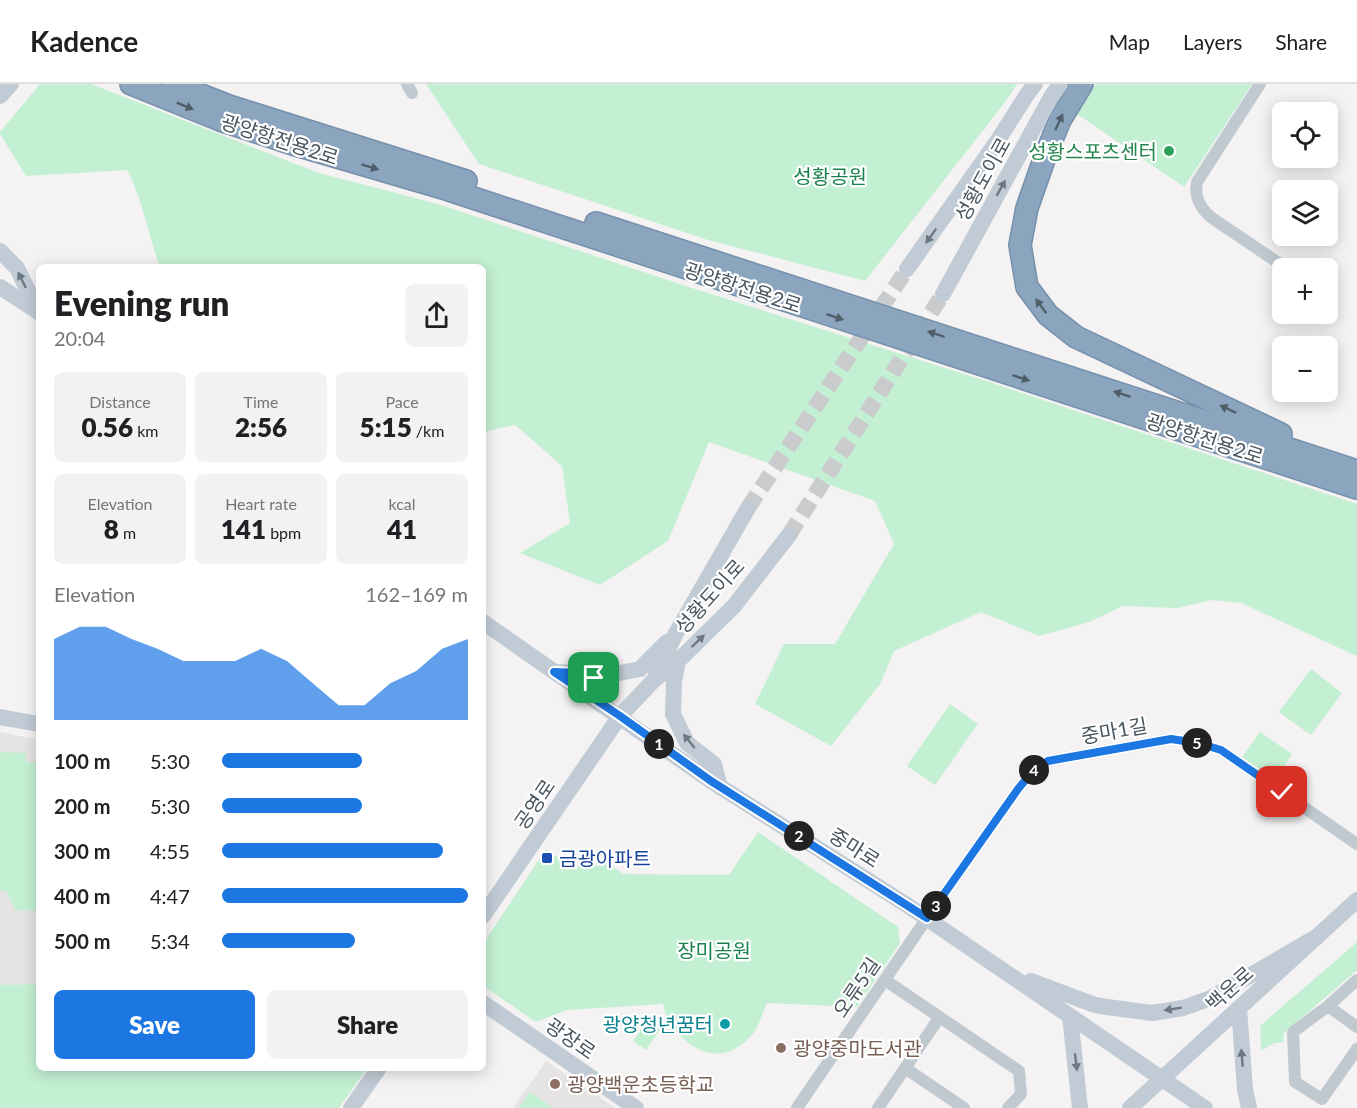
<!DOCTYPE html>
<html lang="en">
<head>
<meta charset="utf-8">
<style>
	:root { --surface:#fff; --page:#f2f2f2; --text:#202124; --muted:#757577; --line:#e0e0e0; --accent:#1d77e3 }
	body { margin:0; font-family:Lato,"Noto Sans KR",sans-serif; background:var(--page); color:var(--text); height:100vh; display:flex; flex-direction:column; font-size:22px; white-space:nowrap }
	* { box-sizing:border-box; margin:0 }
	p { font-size:20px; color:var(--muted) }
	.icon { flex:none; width:33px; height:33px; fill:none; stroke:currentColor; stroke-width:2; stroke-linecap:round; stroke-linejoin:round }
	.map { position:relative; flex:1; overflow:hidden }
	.sheet { position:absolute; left:36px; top:180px; width:450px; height:807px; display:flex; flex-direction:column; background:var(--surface); border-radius:9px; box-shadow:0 3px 15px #0003 }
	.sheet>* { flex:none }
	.fabs { position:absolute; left:1272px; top:18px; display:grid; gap:12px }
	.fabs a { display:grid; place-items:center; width:66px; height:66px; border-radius:9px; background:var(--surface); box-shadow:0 3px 15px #0003; font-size:30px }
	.pin { position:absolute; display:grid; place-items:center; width:51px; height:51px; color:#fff; margin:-26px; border-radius:12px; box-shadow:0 3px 9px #0006 }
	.km { position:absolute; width:30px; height:30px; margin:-15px; border-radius:50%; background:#222; color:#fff; font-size:16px; line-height:30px; text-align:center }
	.round { display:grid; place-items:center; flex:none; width:63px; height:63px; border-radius:9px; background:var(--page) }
	.headline { display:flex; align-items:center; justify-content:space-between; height:102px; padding:0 18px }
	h1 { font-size:33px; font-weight:800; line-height:45px }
	.figures { display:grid; grid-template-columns:repeat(3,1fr); gap:9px; height:102px; padding:6px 18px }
	.figures div { display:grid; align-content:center; border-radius:9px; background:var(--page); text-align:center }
	.figures b { font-size:26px; font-weight:800 }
	.figures small { font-size:16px; font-weight:400 }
	.figures p { font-size:16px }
	.chart { height:168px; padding:12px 18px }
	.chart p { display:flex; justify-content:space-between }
	.chart svg { width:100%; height:108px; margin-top:6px; fill:var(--accent); opacity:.7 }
	.action { display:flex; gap:12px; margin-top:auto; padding:12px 18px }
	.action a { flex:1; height:69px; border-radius:9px; background:var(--accent); color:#fff; font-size:24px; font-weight:800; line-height:69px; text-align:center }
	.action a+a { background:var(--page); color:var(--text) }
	ul { padding:0 18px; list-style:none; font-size:20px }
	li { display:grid; grid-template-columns:96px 72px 1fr; align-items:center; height:45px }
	li i { height:15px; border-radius:8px; background:var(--accent) }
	header { display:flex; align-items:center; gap:36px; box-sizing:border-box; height:84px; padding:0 30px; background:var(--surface); border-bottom:2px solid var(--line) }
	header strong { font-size:28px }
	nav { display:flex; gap:33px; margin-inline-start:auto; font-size:21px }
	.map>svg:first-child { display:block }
	.education { fill:#e5e3e4 }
	.green { fill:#c3f0d3 }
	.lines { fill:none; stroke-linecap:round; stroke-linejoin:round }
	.secondary-tunnel { stroke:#cacbcd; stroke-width:16; stroke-dasharray:16 8; stroke-linecap:butt }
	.highway-casing { stroke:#7690ab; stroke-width:24 }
	.street { stroke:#c0c9d0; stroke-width:12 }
	.secondary { stroke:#c0cbd5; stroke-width:16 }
	.highway { stroke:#8ba5bf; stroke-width:21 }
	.oneway { fill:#505e69 }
	.oneway2 { fill:#6d7982 }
	.route-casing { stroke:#fff; stroke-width:12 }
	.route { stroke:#1d77e3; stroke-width:8 }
	.leisure-dot { fill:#2e9e5b; stroke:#fff; stroke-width:2 }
	.transit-dot { fill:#1a4fb4; stroke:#fff; stroke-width:2 }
	.culture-dot { fill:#0f9aa8; stroke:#fff; stroke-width:2 }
	.education-dot { fill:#8d6e63; stroke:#fff; stroke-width:2 }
	.labels { text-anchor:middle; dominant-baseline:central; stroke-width:4.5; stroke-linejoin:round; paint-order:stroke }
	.street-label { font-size:20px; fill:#4a565f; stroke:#fff }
	.leisure-label { font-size:20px; fill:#27864d; stroke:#fff; text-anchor:end }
	.park-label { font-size:20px; fill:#19824c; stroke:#fff }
	.transit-label { font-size:20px; fill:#164399; stroke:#fff; text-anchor:start }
	.culture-label { font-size:20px; fill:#0d838f; stroke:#fff; text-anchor:end }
	.education-label { font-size:20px; fill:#785e54; stroke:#fff; text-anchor:start }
</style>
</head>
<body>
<header>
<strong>Kadence</strong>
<nav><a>Map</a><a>Layers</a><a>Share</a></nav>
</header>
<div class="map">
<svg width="1357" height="1024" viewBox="0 0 1357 1024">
	<rect width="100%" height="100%" fill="#f4f2f2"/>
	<path class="education" d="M0,648L39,656V900L0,901Z
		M546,977L615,1024H513Z"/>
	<path class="green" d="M40,0H91L319,89L438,120L692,204L983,296L1357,420V572L1241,519L1212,516L1178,524L1123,522L1089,538L1039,552L981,528L894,567L880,600L831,662L755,620L784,560H835L894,460L875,417L709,358L668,457L600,501L520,469L570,439L562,382L515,341L483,348V183H160C148,151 143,116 127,86L26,92L0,50V48Z
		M426,0H1017L1006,17L865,197L708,156L479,80Z
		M1096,0H1252L1184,103L1077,30Z
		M1311,585L1342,609L1311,651L1279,628Z
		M950,620L978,640L935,701L907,682Z
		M1260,648L1292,670L1275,696L1242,673Z
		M0,668L26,669V678L39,679V827L15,826L6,807H0Z
		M758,748L898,843L900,859L857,923L767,919C762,929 759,944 751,952C726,978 701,974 678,949C674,944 670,939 667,934C665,929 664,924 663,920L567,926L536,938L485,903L483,894V860L546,765L576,786L585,772L598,783L603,776L623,790L729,791Z
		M1357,858V886L1284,949L1283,958L1274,959L1261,967L1260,942Z
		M39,900V984H367L339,1024H0V901Z
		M651,932L663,941L646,966L633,957Z
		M530,1008L553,1024H519Z"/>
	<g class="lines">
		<path class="secondary-tunnel" d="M748,424L907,185
			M789,451L943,210"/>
		<defs>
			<path id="highway" d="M131,0L220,36L296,61L446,105L1357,404
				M173,0L229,22L466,97
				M1082,0L1060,36L1046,70L1027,124L1020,161L1027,203L1048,231L1076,253L1281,350
				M596,139L1357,387"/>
		</defs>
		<use href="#highway" class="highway-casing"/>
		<path class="street" d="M407,0L412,9
			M1260,0L1197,98C1194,113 1200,124 1212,134L1286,184
			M885,896L1019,987L1021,1010L1008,1024
			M1357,896L1328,922L1293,948L1295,998L1322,1015L1357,965
			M1328,922L1357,943
			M905,984L964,1024
			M797,1024L927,834L1018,705L1031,688L1048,677L1171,655L1198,659L1221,666L1357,760
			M878,1024L939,934"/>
		<path class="secondary" d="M0,12L11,0
			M0,167L17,184L39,229
			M907,185L998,56L1026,12L1035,0
			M0,203L37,227
			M943,210L1051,13L1060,0
			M483,538L711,697L907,821L1205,1024
			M678,577L674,598L673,630L687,659L714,680L720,703
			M555,588L578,589L594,594L640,585L667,558
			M656,591L675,551L748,424
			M0,633L39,640
			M483,832L620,632L654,596L678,577L734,522L789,451
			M1031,897L1095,921L1107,923L1152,929L1183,924L1211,914L1318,852
			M483,919L636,1024
			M1239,924L1245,1005L1249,1024
			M1070,932L1080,1024
			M351,1024L379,984
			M1130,1024L1357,816"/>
		<use href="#highway" class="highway"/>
	</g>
	<defs><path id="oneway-solid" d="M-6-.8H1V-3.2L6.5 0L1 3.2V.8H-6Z" transform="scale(1.5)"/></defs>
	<g class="oneway">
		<use href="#oneway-solid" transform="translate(185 22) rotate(22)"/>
		<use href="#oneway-solid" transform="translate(1059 38) rotate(-65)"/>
		<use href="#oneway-solid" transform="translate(370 83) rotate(17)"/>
		<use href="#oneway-solid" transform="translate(1041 222) rotate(-127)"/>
		<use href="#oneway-solid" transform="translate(835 233) rotate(18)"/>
		<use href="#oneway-solid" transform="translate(936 250) rotate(-162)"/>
		<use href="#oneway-solid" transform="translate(1021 294) rotate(18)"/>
		<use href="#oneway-solid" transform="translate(1122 310) rotate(-162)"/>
		<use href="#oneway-solid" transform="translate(1228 325) rotate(-155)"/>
	</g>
	<g class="oneway2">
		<use href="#oneway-solid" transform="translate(1001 104) rotate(-61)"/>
		<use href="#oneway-solid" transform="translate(931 152) rotate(125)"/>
		<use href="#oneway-solid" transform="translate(22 196) rotate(-116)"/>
		<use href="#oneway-solid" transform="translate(698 557) rotate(-44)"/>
		<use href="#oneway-solid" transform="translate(689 657) rotate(-129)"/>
		<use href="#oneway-solid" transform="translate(1173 925) rotate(171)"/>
		<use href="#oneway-solid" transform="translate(1242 974) rotate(-95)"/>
		<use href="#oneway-solid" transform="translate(1076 978) rotate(83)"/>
	</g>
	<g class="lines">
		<defs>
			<path id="route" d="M594,594L578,589L554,588L620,632L711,697L927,834L1018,705L1032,688L1048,677L1171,655L1198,659L1221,666L1282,708"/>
		</defs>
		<use href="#route" class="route-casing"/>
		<use href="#route" class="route"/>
	</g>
	<circle class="leisure-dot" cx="1169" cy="67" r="6"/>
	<rect class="transit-dot" x="541" y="768" width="12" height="12" rx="3"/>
	<circle class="culture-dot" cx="725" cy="940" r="6"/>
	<g class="education-dot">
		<circle cx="781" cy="964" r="6"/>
		<circle cx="555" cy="1000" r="6"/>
	</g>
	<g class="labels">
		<g class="street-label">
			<text transform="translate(280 55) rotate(18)">광양항전용2로</text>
			<text transform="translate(982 95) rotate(-61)">성황도이로</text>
			<text transform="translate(743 203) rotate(18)">광양항전용2로</text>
			<text transform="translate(1205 354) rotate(18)">광양항전용2로</text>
			<text transform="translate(709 512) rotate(-48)">성황도이로</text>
			<text transform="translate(1114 646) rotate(-10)">중마1길</text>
			<text transform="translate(534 720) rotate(-56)">공영로</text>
			<text transform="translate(855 763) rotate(32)">중마로</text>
			<text transform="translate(856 903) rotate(-56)">오류5길</text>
			<text transform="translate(1229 904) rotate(-42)">백운로</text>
			<text transform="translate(571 954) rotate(35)">광장로</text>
		</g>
		<g class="leisure-label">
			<text x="1157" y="67">성황스포츠센터</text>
		</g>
		<g class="park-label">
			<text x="830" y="92">성황공원</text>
			<text x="714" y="866">장미공원</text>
		</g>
		<g class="transit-label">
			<text x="559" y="774">금광아파트</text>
		</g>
		<g class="culture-label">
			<text x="713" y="940">광양청년꿈터</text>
		</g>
		<g class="education-label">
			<text x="793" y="964">광양중마도서관</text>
			<text x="567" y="1000">광양백운초등학교</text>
		</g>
	</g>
</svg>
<div class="fabs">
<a><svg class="icon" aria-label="locate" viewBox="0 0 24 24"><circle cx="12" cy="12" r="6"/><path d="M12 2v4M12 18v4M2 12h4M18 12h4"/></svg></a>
<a><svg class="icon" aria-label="layers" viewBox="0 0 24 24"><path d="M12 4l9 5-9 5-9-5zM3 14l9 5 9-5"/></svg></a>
<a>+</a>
<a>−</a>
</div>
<div class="pin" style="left:594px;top:594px;background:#1e9e55"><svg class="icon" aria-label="arrive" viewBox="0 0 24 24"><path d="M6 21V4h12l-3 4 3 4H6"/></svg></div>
<div class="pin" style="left:1282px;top:708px;background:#d93025"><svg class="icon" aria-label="check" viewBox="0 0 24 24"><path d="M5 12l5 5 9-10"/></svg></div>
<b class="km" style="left:659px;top:660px">1</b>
<b class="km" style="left:799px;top:752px">2</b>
<b class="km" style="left:936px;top:822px">3</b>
<b class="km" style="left:1034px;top:686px">4</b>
<b class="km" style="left:1197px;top:659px">5</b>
<section class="sheet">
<div class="headline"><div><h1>Evening run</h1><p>20:04</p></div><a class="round"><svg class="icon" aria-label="share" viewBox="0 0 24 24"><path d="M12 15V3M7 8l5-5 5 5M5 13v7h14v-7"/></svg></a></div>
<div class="figures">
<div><p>Distance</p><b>0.56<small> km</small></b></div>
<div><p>Time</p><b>2:56</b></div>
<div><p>Pace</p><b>5:15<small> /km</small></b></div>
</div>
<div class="figures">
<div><p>Elevation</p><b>8<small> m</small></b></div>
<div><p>Heart rate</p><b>141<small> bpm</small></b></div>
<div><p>kcal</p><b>41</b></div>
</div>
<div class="chart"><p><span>Elevation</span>162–169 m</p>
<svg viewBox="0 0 160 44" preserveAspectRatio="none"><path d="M0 44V11L10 6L20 6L30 11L40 15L50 20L60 20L70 20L80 15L90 20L100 29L110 38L120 38L130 29L140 24L150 15L160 11V44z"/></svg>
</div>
<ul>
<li><b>100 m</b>5:30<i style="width:57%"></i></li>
<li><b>200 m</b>5:30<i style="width:57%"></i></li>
<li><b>300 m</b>4:55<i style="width:90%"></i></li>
<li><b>400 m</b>4:47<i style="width:100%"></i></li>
<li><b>500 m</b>5:34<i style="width:54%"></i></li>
</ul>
<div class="action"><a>Save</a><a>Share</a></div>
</section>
</div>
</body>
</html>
